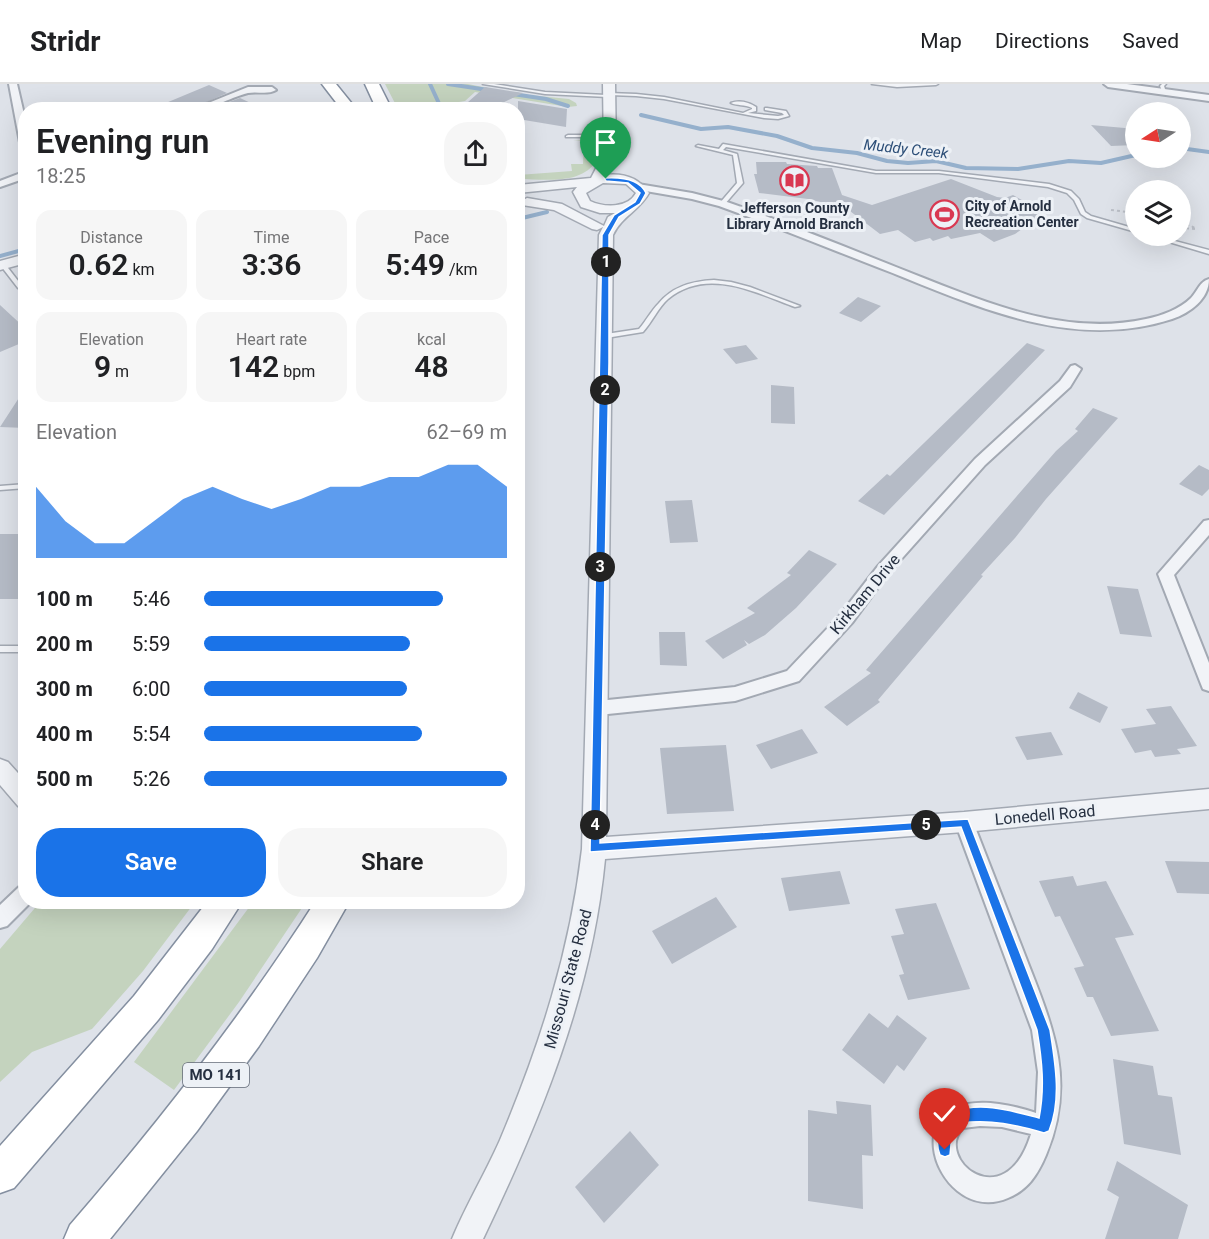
<!DOCTYPE html>
<html lang="en">
<head>
<meta charset="utf-8">
<style>
	:root { --surface:#fff; --page:#f6f6f6; --text:#202124; --muted:#757577; --line:#e0e0e0; --accent:#1a73e8 }
	body { margin:0; font-family:Roboto,sans-serif; background:var(--page); color:var(--text); height:100vh; display:flex; flex-direction:column; font-size:22px; white-space:nowrap }
	* { box-sizing:border-box; margin:0 }
	p { font-size:20px; color:var(--muted) }
	.icon { flex:none; width:33px; height:33px; fill:none; stroke:currentColor; stroke-width:2; stroke-linecap:round; stroke-linejoin:round }
	.map { position:relative; flex:1; overflow:hidden }
	.side { position:absolute; left:18px; top:18px; width:507px; height:807px; display:flex; flex-direction:column; background:var(--surface); border-radius:24px; box-shadow:0 6px 24px #0002 }
	.side>* { flex:none }
	.needle { width:39px; rotate:258deg }
	.fabs { position:absolute; left:1125px; top:18px; display:grid; gap:12px }
	.fabs a { display:grid; place-items:center; width:66px; height:66px; border-radius:50%; background:var(--surface); box-shadow:0 6px 24px #0002; font-size:30px }
	.pin { position:absolute; display:grid; place-items:center; width:51px; height:51px; color:#fff; margin:-62px -26px; border-radius:50% 50% 50% 0; rotate:-45deg; box-shadow:0 0 6px #0007 }
	.pin .icon { rotate:45deg }
	.km { position:absolute; width:30px; height:30px; margin:-15px; border-radius:50%; background:#222; color:#fff; font-size:16px; line-height:30px; text-align:center }
	.round { display:grid; place-items:center; flex:none; width:63px; height:63px; border-radius:24px; background:var(--page) }
	.overview { display:flex; align-items:center; justify-content:space-between; height:102px; padding:0 18px }
	h1 { font-size:33px; font-weight:600; line-height:45px }
	.figures { display:grid; grid-template-columns:repeat(3,1fr); gap:9px; height:102px; padding:6px 18px }
	.figures div { display:grid; align-content:center; border-radius:15px; background:var(--page); text-align:center }
	.figures b { font-size:30px; font-weight:600 }
	.figures small { font-size:16px; font-weight:400 }
	.figures p { font-size:16px }
	.chart { height:168px; padding:12px 18px }
	.chart p { display:flex; justify-content:space-between }
	.chart svg { width:100%; height:108px; margin-top:6px; fill:var(--accent); opacity:.7 }
	.button { display:flex; gap:12px; margin-top:auto; padding:12px 18px }
	.button a { flex:1; height:69px; border-radius:24px; background:var(--accent); color:#fff; font-size:24px; font-weight:600; line-height:69px; text-align:center }
	.button a+a { background:var(--page); color:var(--text) }
	ul { padding:0 18px; list-style:none; font-size:20px }
	li { display:grid; grid-template-columns:96px 72px 1fr; align-items:center; height:45px }
	li i { height:15px; border-radius:8px; background:var(--accent) }
	header { display:flex; align-items:center; gap:36px; box-sizing:border-box; height:84px; padding:0 30px; background:var(--surface); border-bottom:2px solid var(--line) }
	header strong { font-size:28px }
	nav { display:flex; gap:33px; margin-inline-start:auto; font-size:21px }
	.map>svg:first-child { display:block }
	.green { fill:#c4d3be }
	.lines { fill:none; stroke-linecap:round; stroke-linejoin:round }
	.stream { stroke:#95b0cc; stroke-width:4 }
	.building { fill:#b5bbc6 }
	.service-casing { stroke:#a3a9b3; stroke-width:3 }
	.minor-casing { stroke:#a3a9b3; stroke-width:4 }
	.tertiary-casing { stroke:#a3a9b3; stroke-width:3 }
	.trunk-casing { stroke:#848fa0; stroke-width:3 }
	.path { stroke:#bcc0c8; stroke-width:2; stroke-dasharray:3 3; stroke-linecap:butt }
	.service { fill:#f1f3f7; fill-rule:evenodd }
	.minor { fill:#f1f3f7; fill-rule:evenodd }
	.tertiary { fill:#f1f3f7; fill-rule:evenodd }
	.trunk { fill:#fff; fill-rule:evenodd }
	.route { fill:#1a73e8; stroke:#fff; stroke-width:1.5 }
	.labels { text-anchor:middle; dominant-baseline:central; stroke-width:6; stroke-linejoin:round; paint-order:stroke }
	.far-poi-label { font-size:14px; font-weight:bold; fill:#263041; stroke:#edf1f6; text-anchor:start }
	.far-water-label { font-size:15px; font-style:italic; fill:#2d4f78; stroke:#edf1f6 }
	.shield { fill:#edf1f6; stroke:#626a77; stroke-width:1.5 }
	.shield-label { font-size:15px; font-weight:bold; fill:#263041 }
	.street-label { font-size:16px; fill:#263041; stroke:#edf1f6 }
</style>
</head>
<body>
<header>
<strong>Stridr</strong>
<nav><a>Map</a><a>Directions</a><a>Saved</a></nav>
</header>
<div class="map">
<svg width="1209" height="1155" viewBox="0 0 1209 1155">
	<rect width="100%" height="100%" fill="#dee2e9"/>
	<path class="green" d="M385,0H468L518,10L569,15L576,19L577,22L568,23L475,8L465,17L459,18L464,25H398Z
		M573,56H590L594,80C578,101 542,95 518,95V91L572,87L571,80H583L584,57Z
		M40,818H195L143,887L92,945L32,968L0,998V865Z
		M253,818H306L239,918L174,1006L134,978Z"/>
	<g class="lines">
		<path class="stream" d="M430,0L442,26
			M448,0L488,6
			M513,10L546,15L568,22
			M641,31L701,45L728,43L777,52L812,64L857,69L887,77L908,79L936,77L966,84L1018,85L1069,77L1101,79L1136,71
			M1180,64L1209,68
			M518,135L547,128
			M0,172L26,165"/>
	</g>
	<path class="building" d="M209,1L227,9L189,26H149Z
		M485,3L523,9L488,26H459Z
		M240,14L266,26H209L221,21Z
		M518,17L567,25L566,43L518,35Z
		M1091,41L1136,45V61L1111,62Z
		M756,78H786L787,80L817,82L818,84H832L842,111L872,121L951,95L997,113L1005,114L1013,111L1045,129L1015,150L994,158L980,149L951,155L948,152L933,157L930,154L915,158L898,146L880,150L846,124L808,115L759,109L754,90H757Z
		M858,213L881,222L861,238L839,229Z
		M0,221L26,245V257L0,268Z
		M1027,259L1045,266L884,431L858,417L887,390L890,392Z
		M746,261L758,275L736,280L723,265Z
		M771,301L794,303L795,340L771,339Z
		M26,303V344L0,343Z
		M1093,324L1118,334L1046,415L1015,454L981,491L983,492L878,616L880,618L847,642L824,623L871,589L866,586L1056,367L1078,347L1075,345Z
		M1199,381L1209,386V405L1202,412L1179,400Z
		M692,416L698,458L670,459L665,417Z
		M0,450H26V515H0Z
		M809,466L837,480L796,524L765,551L749,560L744,556L747,561L723,575L705,557L755,529L747,524L791,491L787,489Z
		M1107,502L1138,505L1152,553L1120,550Z
		M659,548H685L687,582L660,581Z
		M1078,608L1108,623L1100,639L1069,624Z
		M1171,622L1197,662L1177,665L1181,670L1155,673L1151,666L1135,669L1121,645L1156,640L1146,625Z
		M802,645L818,669L771,685L756,661Z
		M1051,648L1063,671L1027,676L1015,653Z
		M726,661L734,727L667,730L660,664Z
		M1165,777L1209,778V810L1177,809Z
		M840,787L850,820L789,827L781,794Z
		M1073,792L1077,802L1106,797L1134,851L1115,854L1159,947L1111,952L1093,913H1087L1074,884L1084,882L1060,832L1055,833L1039,797Z
		M716,813L737,843L672,880L652,847Z
		M936,819L970,905L908,916L899,891L904,890L891,852L904,850L895,825Z
		M869,929L888,944L897,931L927,954L904,987L897,981L884,1000L842,966Z
		M1113,975L1153,982L1158,1011L1172,1013L1181,1071L1124,1060Z
		M836,1017L871,1021L873,1072L862,1071L863,1125L808,1117V1026L837,1030Z
		M630,1047L659,1081L604,1139L575,1103Z
		M1117,1077L1188,1121L1178,1155H1105L1119,1113L1107,1106Z"/>
	<g class="lines">
		<defs>
			<path id="service" d="M483,0H494L545,8L606,11L608,9L636,10L664,13L743,29L752,25V24C744,20 737,22 731,19C739,16 749,18 756,23V27L748,29L778,32L784,31L782,29L765,26V24H767L786,27L789,32L778,35L764,34L664,15L636,12L610,11L608,13L545,10Z
				M872,0H938L936,1L897,3Z
				M1162,0H1166L1164,2L1166,8L1162,7L1160,2Z
				M568,51H609L611,52L609,53H566V52Z
				M723,60L876,87H939L1049,100L1071,107L1079,115L1085,128L1091,132L1136,145V148L1087,134L1081,130L1074,116L1067,109L1048,103L939,89H876L726,63L723,66L737,70L743,99L724,121L722,122L719,120L737,99L733,71L696,62L698,61L719,65Z
				M1149,152H1156L1209,166V170Z
				M1,180H5L22,202V204H18L1,182Z
				M714,196L731,198L750,203L800,222L795,223C754,208 707,183 668,215C658,224 652,238 643,248L606,254L603,252L606,250L639,245C646,237 651,227 659,219C673,202 693,197 714,196Z
				M26,400V404L0,406V402Z
				M0,562H26V568H0Z"/>
			<path id="minor" d="M9,0H17L26,39V67L21,64Z
				M1104,0H1127L1209,11V17L1108,3Z
				M248,3H272L276,6C268,11 257,7 248,9C228,14 212,26 191,26Z
				M26,87V94L0,103V97Z
				M638,100L692,109L727,118C784,138 840,161 896,183C976,214 1059,254 1146,235C1161,232 1180,225 1191,214C1197,208 1200,197 1209,195C1209,215 1190,229 1172,235C1074,267 980,224 890,188C833,166 777,143 719,122L692,115L634,105V101Z
				M1075,281L1081,285L1070,303L985,381L888,490L852,539L799,597L735,617L598,631L592,629L589,624L592,619L598,617L735,603L787,587L840,531L878,482L975,375L1060,297L1071,282Z
				M1209,436V451L1174,491L1209,579V607L1203,605L1201,600L1158,490L1204,437Z
				M964,730L971,732L973,738C989,779 1005,820 1021,861C1049,934 1079,993 1046,1071C1038,1090 1028,1106 1008,1114C932,1147 877,976 1036,1029L1038,988L1032,946L955,738L957,732ZM980,1042L1002,1043L1031,1050C1005,1135 933,1074 963,1044Z
				M26,800V818H31L7,842L0,844V821L19,803Z"/>
			<path id="tertiary" d="M603,0H615L616,69L606,91C624,89 639,94 649,109C639,127 622,132 613,151L606,753L964,728L1209,705V725L964,748L605,775C592,910 541,1034 483,1155H452C466,1121 485,1090 500,1056C540,961 570,868 582,765L599,151L603,143L597,146L592,145L554,126L522,121L520,118L527,114L562,120L604,142L608,133L615,129H600L581,123L573,108L577,103L518,109V101L591,94L604,69ZM603,99L626,100L636,109C628,124 605,124 590,117L586,109Z
				M26,170V179L0,186V177Z
				M0,675L8,678L26,698V725L18,722L0,701Z"/>
			<path id="trunk" d="M322,0H336L357,26H342Z
				M365,0H379L392,26H377Z
				M207,818H242L212,865L158,936L14,1104L0,1109V1062L134,912Z
				M315,818H349L317,874L259,962L197,1047L110,1155H64L70,1141C159,1038 242,932 315,818Z"/>
		</defs>
		<use href="#service" class="service-casing"/>
		<use href="#minor" class="minor-casing"/>
		<use href="#tertiary" class="tertiary-casing"/>
		<use href="#trunk" class="trunk-casing"/>
		<path class="path" d="M1111,126L1136,129
			M1180,144L1196,145L1190,141L1184,142L1185,144"/>
		<use href="#service" class="service"/>
		<use href="#minor" class="minor"/>
		<use href="#tertiary" class="tertiary"/>
		<use href="#trunk" class="trunk"/>
	</g>
	<path class="route" d="M604,94C619,93 639,94 646,109L640,120L619,133L609,151V279L600,759L968,735L1050,946C1055,978 1062,1016 1049,1047L1044,1049C1016,1041 991,1035 961,1039L952,1050L950,1071L945,1073L940,1071C933,1054 942,1041 953,1028C981,1017 1012,1027 1039,1034C1045,1004 1042,976 1037,946L961,743L590,768L602,151L614,131L635,118L640,109L628,99L606,97Z"/>
	<defs>
		<symbol id="library-ring" viewBox="-11 -11 22 22"><circle r="9.5" fill="#edf1f6" stroke="#d93851" stroke-width="1.5"/><path d="M-6-4Q-3-5.5-.7-3.5V5Q-3 3-6 4ZM6-4Q3-5.5 .7-3.5V5Q3 3 6 4Z" fill="#d93851"/></symbol>
		<symbol id="stadium-ring" viewBox="-11 -11 22 22"><circle r="9.5" fill="#edf1f6" stroke="#d93851" stroke-width="1.5"/><path d="M0-5a6.5 5 0 1 0 0 10a6.5 5 0 1 0 0-10ZM-3.5-1.8h7v3.6h-7Z" fill="#d93851"/></symbol>
	</defs>
	<g fill-rule="evenodd">
		<use href="#library-ring" x="778" y="80" width="33" height="33"/>
		<use href="#stadium-ring" x="928" y="114" width="33" height="33"/>
	</g>
	<g class="labels">
		<g class="far-poi-label">
			<text x="965" y="122">City of Arnold<tspan x="965" dy="16">Recreation Center</tspan></text>
			<text x="795" y="124" text-anchor="middle">Jefferson County<tspan x="795" dy="16">Library Arnold Branch</tspan></text>
		</g>
		<g class="far-water-label">
			<text transform="translate(906 65) rotate(6)">Muddy Creek</text>
		</g>
		<rect class="shield" x="183" y="979" width="66" height="24" rx="4.5"/>
		<g class="shield-label">
			<text x="216" y="991">MO 141</text>
		</g>
		<g class="street-label">
			<text transform="translate(865 510) rotate(-50)">Kirkham Drive</text>
			<text transform="translate(1045 731) rotate(-5)">Lonedell Road</text>
			<text transform="translate(568 895) rotate(-75)">Missouri State Road</text>
		</g>
	</g>
</svg>
<div class="fabs">
<a><svg class="needle" viewBox="-14 -14 28 28"><path d="M0-13l5 13h-10z" fill="#e53935"/><path d="M0 13l5-13h-10z" fill="#757577"/></svg></a>
<a><svg class="icon" aria-label="layers" viewBox="0 0 24 24"><path d="M12 4l9 5-9 5-9-5zM3 14l9 5 9-5"/></svg></a>
</div>
<div class="pin" style="left:606px;top:95px;background:#1e9e55"><svg class="icon" aria-label="arrive" viewBox="0 0 24 24"><path d="M6 21V4h12l-3 4 3 4H6"/></svg></div>
<div class="pin" style="left:945px;top:1066px;background:#d93025"><svg class="icon" aria-label="check" viewBox="0 0 24 24"><path d="M5 12l5 5 9-10"/></svg></div>
<b class="km" style="left:606px;top:178px">1</b>
<b class="km" style="left:605px;top:306px">2</b>
<b class="km" style="left:600px;top:483px">3</b>
<b class="km" style="left:595px;top:741px">4</b>
<b class="km" style="left:926px;top:741px">5</b>
<section class="side">
<div class="overview"><div><h1>Evening run</h1><p>18:25</p></div><a class="round"><svg class="icon" aria-label="share" viewBox="0 0 24 24"><path d="M12 15V3M7 8l5-5 5 5M5 13v7h14v-7"/></svg></a></div>
<div class="figures">
<div><p>Distance</p><b>0.62<small> km</small></b></div>
<div><p>Time</p><b>3:36</b></div>
<div><p>Pace</p><b>5:49<small> /km</small></b></div>
</div>
<div class="figures">
<div><p>Elevation</p><b>9<small> m</small></b></div>
<div><p>Heart rate</p><b>142<small> bpm</small></b></div>
<div><p>kcal</p><b>48</b></div>
</div>
<div class="chart"><p><span>Elevation</span>62–69 m</p>
<svg viewBox="0 0 160 44" preserveAspectRatio="none"><path d="M0 44V15L10 29L20 38L30 38L40 29L50 20L60 15L70 20L80 24L90 20L100 15L110 15L120 11L130 11L140 6L150 6L160 15V44z"/></svg>
</div>
<ul>
<li><b>100 m</b>5:46<i style="width:79%"></i></li>
<li><b>200 m</b>5:59<i style="width:68%"></i></li>
<li><b>300 m</b>6:00<i style="width:67%"></i></li>
<li><b>400 m</b>5:54<i style="width:72%"></i></li>
<li><b>500 m</b>5:26<i style="width:100%"></i></li>
</ul>
<div class="button"><a>Save</a><a>Share</a></div>
</section>
</div>
</body>
</html>
